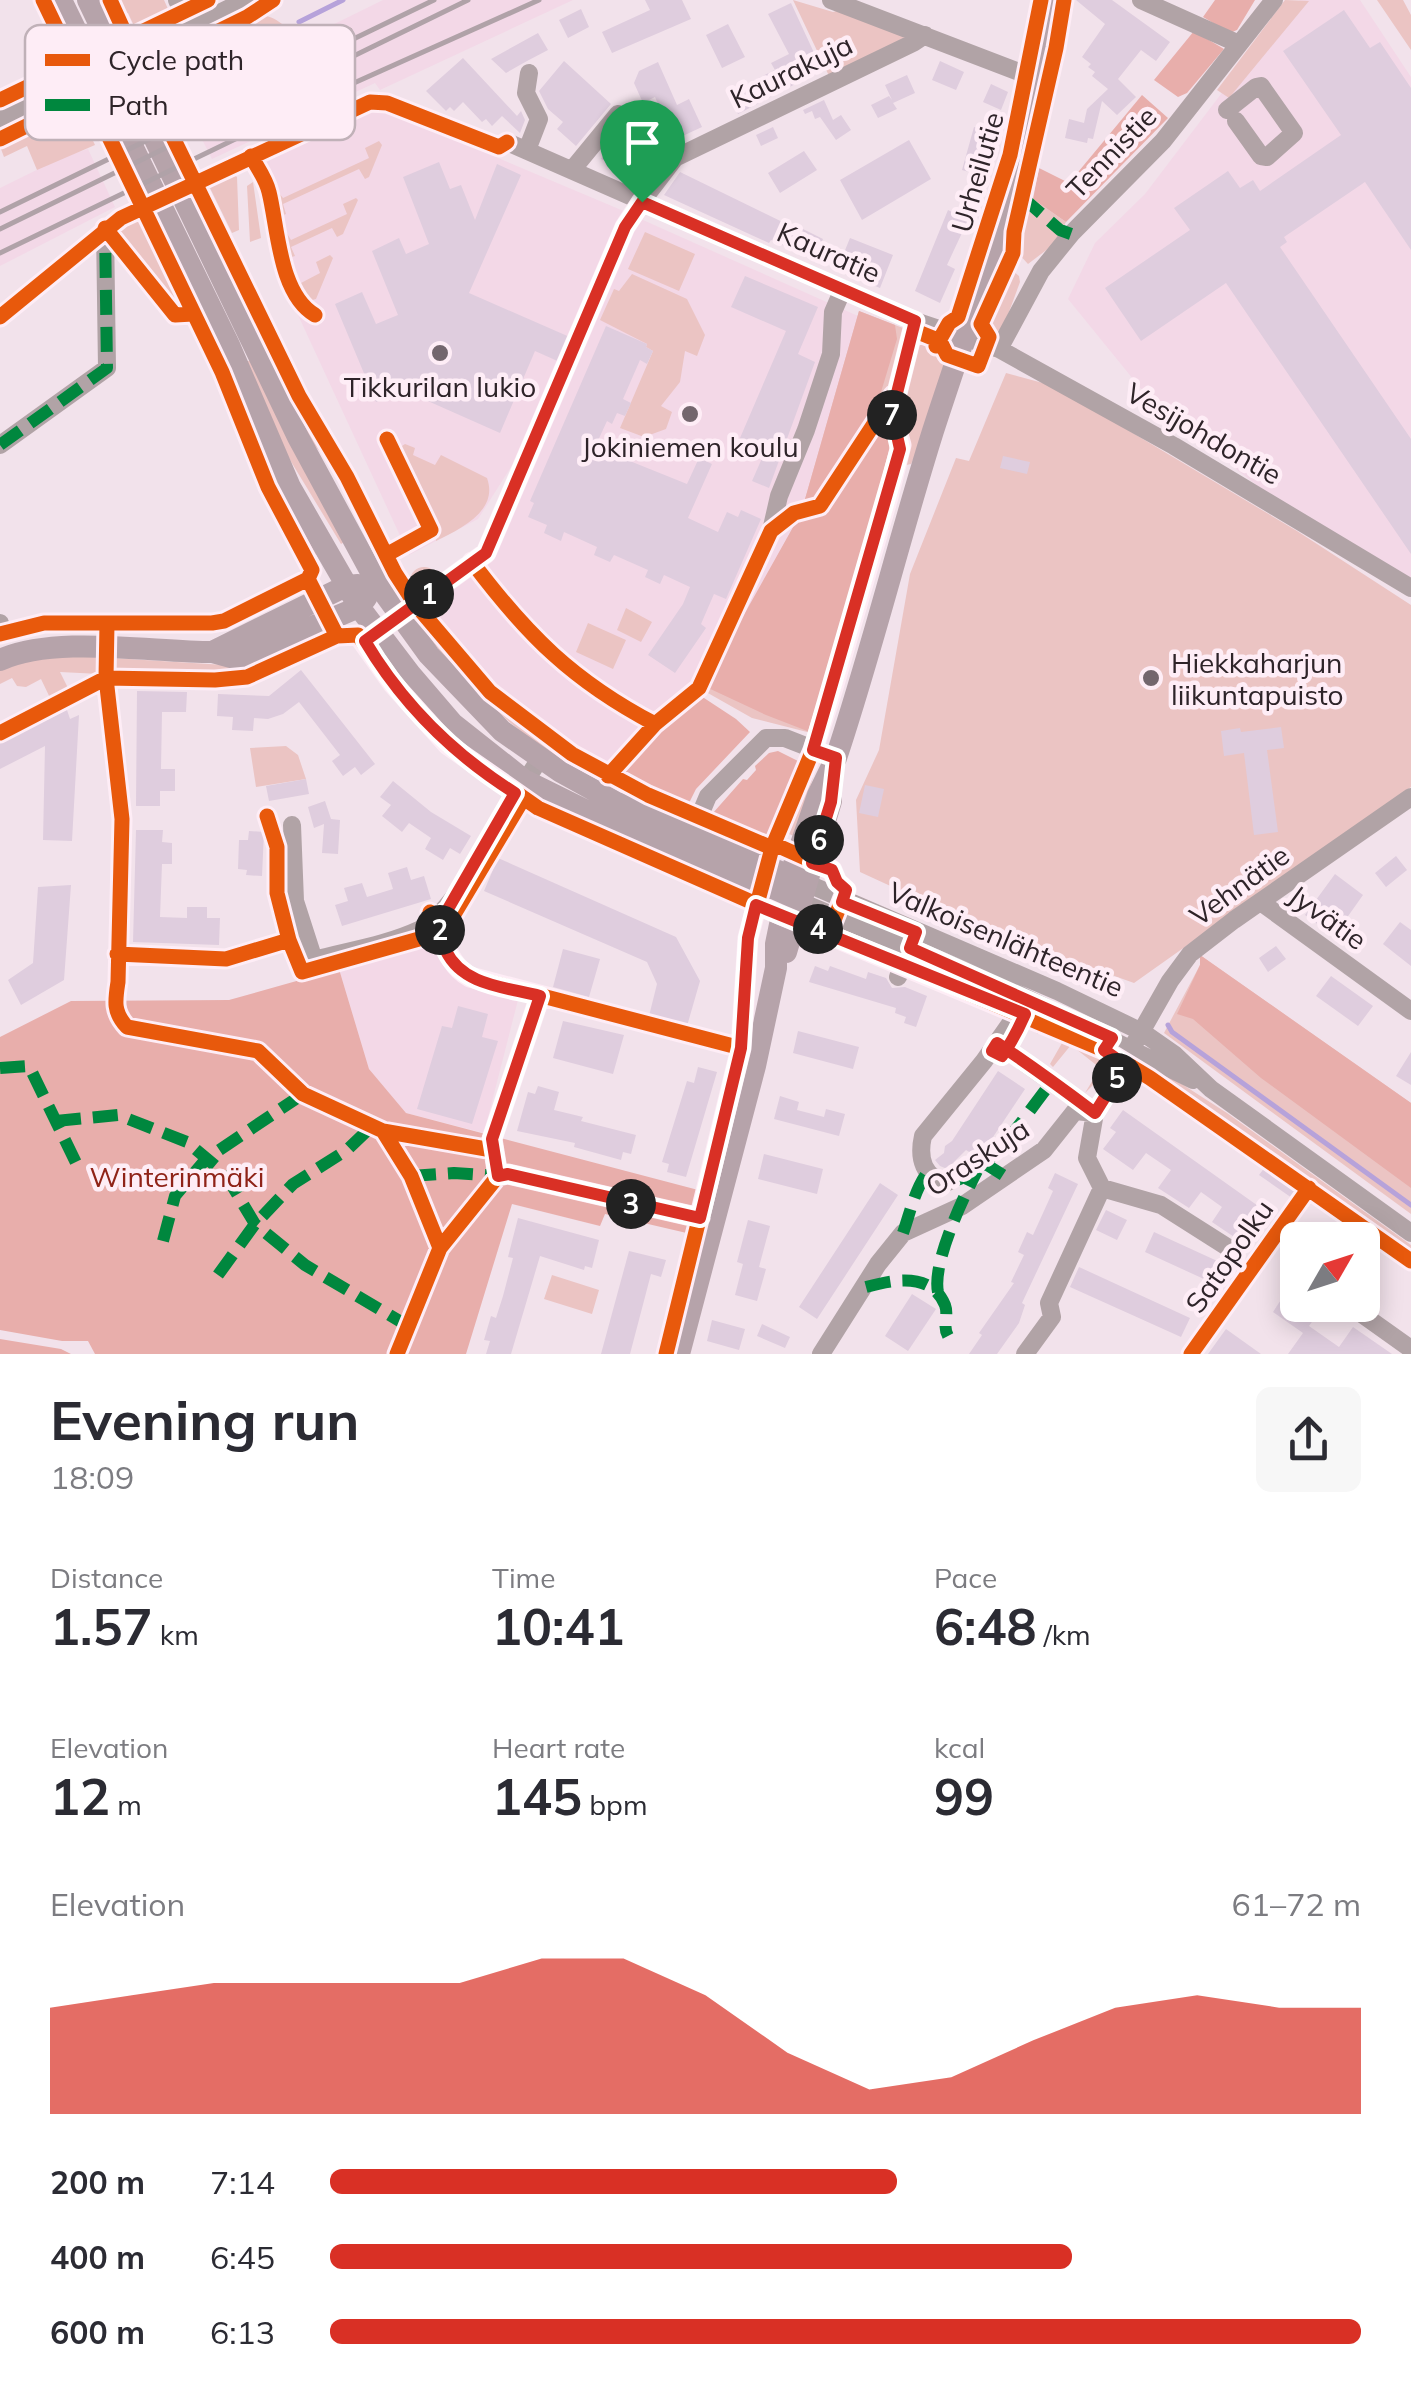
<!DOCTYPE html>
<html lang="en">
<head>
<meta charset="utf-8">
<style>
	:root { --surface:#fff; --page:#f7f7f7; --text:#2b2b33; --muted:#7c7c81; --accent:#d93025 }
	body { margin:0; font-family:Mulish,sans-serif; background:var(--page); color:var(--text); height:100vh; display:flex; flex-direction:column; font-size:38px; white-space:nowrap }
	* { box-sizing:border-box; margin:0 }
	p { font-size:32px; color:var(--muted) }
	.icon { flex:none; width:55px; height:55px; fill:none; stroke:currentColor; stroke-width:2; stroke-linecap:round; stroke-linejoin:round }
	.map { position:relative; height:1354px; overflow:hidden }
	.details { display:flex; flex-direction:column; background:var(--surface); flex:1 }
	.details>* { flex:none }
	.needle { width:65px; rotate:51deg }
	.fabs { position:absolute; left:1280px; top:1222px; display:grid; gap:20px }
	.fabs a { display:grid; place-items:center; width:100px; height:100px; border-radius:15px; background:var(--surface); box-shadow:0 5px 25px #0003; font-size:50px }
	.pin { position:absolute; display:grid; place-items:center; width:85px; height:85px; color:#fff; margin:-102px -42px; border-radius:50% 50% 50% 0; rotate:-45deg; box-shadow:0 0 10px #0007 }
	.pin .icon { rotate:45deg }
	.km { position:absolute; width:50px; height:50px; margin:-25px; border-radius:50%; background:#222; color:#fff; font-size:28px; line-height:50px; text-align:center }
	.round { display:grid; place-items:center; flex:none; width:105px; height:105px; border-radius:15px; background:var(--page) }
	.overview { display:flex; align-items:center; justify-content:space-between; height:170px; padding:0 50px }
	h1 { font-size:55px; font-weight:700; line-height:75px }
	.figures { display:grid; grid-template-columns:repeat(3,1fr); gap:15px; height:170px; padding:10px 50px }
	.figures div { display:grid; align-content:center }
	.figures b { font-size:50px; font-weight:700 }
	.figures small { font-size:28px; font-weight:400 }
	.figures p { font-size:28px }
	.chart { height:280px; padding:20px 50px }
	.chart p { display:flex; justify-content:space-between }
	.chart svg { width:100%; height:180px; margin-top:10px; fill:var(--accent); opacity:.7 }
	ul { padding:0 50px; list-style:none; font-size:32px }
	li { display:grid; grid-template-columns:160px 120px 1fr; align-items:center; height:75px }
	li i { height:25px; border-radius:12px; background:var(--accent) }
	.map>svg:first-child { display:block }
	.built { fill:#f3d8e7 }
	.green { fill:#ebc4c3 }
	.forest { fill:#e8aeab }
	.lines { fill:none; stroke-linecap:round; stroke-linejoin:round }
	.stream { stroke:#b6a2da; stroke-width:5 }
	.building { fill:#dfcdde }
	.minor { stroke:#b1a3a6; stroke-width:18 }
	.major { stroke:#b6a3aa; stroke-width:22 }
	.rail { stroke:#b0a2a8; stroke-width:5 }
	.quiet { stroke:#00873e; stroke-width:12; stroke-dasharray:25 12; stroke-linecap:butt }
	.cycleway-casing { stroke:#feedf6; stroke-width:21 }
	.cycleway { stroke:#e8590c; stroke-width:15 }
	.route-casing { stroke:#fff; stroke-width:20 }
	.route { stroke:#d93025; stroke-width:12 }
	.poi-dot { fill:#73666d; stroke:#feedf6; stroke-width:4 }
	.labels { text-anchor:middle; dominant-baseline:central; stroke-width:9; stroke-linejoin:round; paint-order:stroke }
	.street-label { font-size:28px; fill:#2e2429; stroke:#feedf6 }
	.poi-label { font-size:28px; fill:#2e2429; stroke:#feedf6 }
	.park-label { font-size:28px; fill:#8f2318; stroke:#feedf6 }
	.key { fill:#feedf6; stroke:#c0b1b8; stroke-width:2.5 }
	.key-label { font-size:28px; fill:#2e2429 }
</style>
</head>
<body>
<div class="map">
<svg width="1411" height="1354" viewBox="0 0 1411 1354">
	<rect width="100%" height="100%" fill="#f2e2eb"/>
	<path class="built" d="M383,0H573L380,90L375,83L212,159L183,102L208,86Z
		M1300,0H1360L1411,77V580L1263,490L1155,406L1068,299L1095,243L1145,194L1221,94Z
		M375,106L489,150L498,158L626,212L525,445L478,519L409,555L280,276L259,178L269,154Z
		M88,149L115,207L0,266V188L63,157Z
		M634,216L858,316L801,513L712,675L704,686L607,769L535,722L472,663L426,603L490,557Z
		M437,940L446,965L464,983L519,996L484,1133L406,1113L369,1069L339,969Z"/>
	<path class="green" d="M114,0H164L168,9L175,6L177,10L135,28L128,13L121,16Z
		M793,0L833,12L840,10L912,35L830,78Z
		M1285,0L1309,1L1229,98L1217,90Z
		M1377,0H1403L1411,15V50Z
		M261,15C282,17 285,34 312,35L208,86L179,104L160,64Z
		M77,107L95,145L37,170L27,146L4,157L1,149Z
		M379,141L382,145L369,177L365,179L359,169L283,204L286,214L278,217L272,193L275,188L283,198L369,158L365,148Z
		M231,173L237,177L239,230L232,233L208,184Z
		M253,182L261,238L250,242L247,186Z
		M356,198L358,200L343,234L337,237L332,228L291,247L295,256L285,259L282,232H286L291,240L347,214L343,204Z
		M1033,199L1066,222L1053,245L1028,264L1017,252Z
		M140,216L184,305L175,310L118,233V225Z
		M645,232L695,254L679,291L628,269Z
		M330,255L333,258L316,299L305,302L291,275L295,272L301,283L320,273L316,262Z
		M1012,270L1019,276L1020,282L1003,328L995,333L987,323C994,304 1006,290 1012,270Z
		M632,274L687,299L705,335L697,356L685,351L680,382L661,406L672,412L666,429L644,437L620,428L653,351L646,347L647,344L600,320L614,289L619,291Z
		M250,305L285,378L335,462L331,464L314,445L245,308Z
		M859,311L939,342L947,358L924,438L911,464L892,468L815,734L752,718L699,688L712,675L801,513Z
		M210,329L317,554L312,556L263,464L207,330Z
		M251,360L346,541L341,544L284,450L246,362Z
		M1006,373L1054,386L1297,531L1411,605V787L1134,983L986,930L860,872L856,800L879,750L910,574L956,458L969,461Z
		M405,444L415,448L413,455L435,465L441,455L487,478C499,511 460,529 436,541L435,528L398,455L399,448Z
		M410 581a14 14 0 1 1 28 0a14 14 0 1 1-28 0Z
		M626,608L652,622L641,642L617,630Z
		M418,615L486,694L564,755L561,761C502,722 456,674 414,618Z
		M588,623L626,640L613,669L576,652Z
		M328,631L331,632L328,637L265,667L230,676L112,673V658L241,666L271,658Z
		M100,654V674L60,672L70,692L52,702L41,679L26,687L17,686L12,678L0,684V669L18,660Z
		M286,746L298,755L306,779L256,787L250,748Z
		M807,775L813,777L794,836L784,832Z
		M555,807L742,886L741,891L553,812Z
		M1200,955L1411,1103V1214L1164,1033L1200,965Z
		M914,958L977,983L1102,1045L912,965Z
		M1029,1020L1103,1054L1109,1064L1105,1073L1085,1093L1100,1068L1071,1045L1053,1067L1050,1064L1062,1043L1042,1030L1038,1034L1029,1028L1018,1041L1020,1029Z
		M1160,1070L1227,1113L1411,1245V1254L1156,1076Z
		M552,1275L599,1290L592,1314L544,1299Z"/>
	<path class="forest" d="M1215,0H1255L1237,30L1230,33L1203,17Z
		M1194,31L1224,49L1187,93L1178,97L1154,80Z
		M1142,95L1168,118L1066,222L1033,199L1039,168L1069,183Z
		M859,311L895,325L897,339L878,402L892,455L815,734L766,715L704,686L801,513Z
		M701,696L736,719L750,732L696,789L688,805L622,778L618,771C639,744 668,709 701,696Z
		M778,751L802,763L772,836L768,839L721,820L713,813L743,779L747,780L756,770L755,766L769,753Z
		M1200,955L1411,1103V1188L1261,1078L1193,1019L1177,1014L1200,965Z
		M339,969L369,1069L406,1113L702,1191L691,1234L605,1214L600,1226L512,1204L466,1354H95L88,1341H62L0,1330V1037L71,1001L229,1000Z
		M0,1339L61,1349L71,1354H0Z"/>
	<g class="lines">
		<path class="stream" d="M299,22L343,0
			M1168,1025L1172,1032L1411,1205"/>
	</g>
	<path class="building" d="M645,0H682L691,19L612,53L602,32L650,10Z
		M1076,0H1112L1170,42L1156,61L1141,50L1118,79L1136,97L1117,115L1102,101L1093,139L1088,138L1087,143L1065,138L1069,119L1084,123L1087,109L1108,89L1092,76L1095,72L1088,67L1091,64L1082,57L1105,24Z
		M791,3L822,70L738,114L728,93L775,70L771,63L789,54L768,14Z
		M581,9L589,27L568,38L559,20Z
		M1344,10L1370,48L1380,42L1411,88V250L1365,182L1284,237L1287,242L1280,247L1411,439V554L1226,283L1141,341L1105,288L1190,230L1174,208L1228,171L1240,188L1253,180L1260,191L1341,135L1283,51Z
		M728,24L745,57L722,68L706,35Z
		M538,33L548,50L527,61L506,73L491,59Z
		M463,58L517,116L521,111L525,120L520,133L502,116L492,126L486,119L482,122L463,102L454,111L450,107L446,111L426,91Z
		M564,61L611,104L576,146L557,129L563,122L548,109L539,91Z
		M940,61L964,72L956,90L932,80Z
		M658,62L677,105L689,99L702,127L674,140L655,97L643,103L634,83L639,71Z
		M907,75L915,93L893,103L897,109L878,118L871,105L889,96L892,100L885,85Z
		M991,84L1008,92L1001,110L983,102Z
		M824,100L833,120L841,115L851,130L836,140L820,117L815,119L812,111L805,114L803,110Z
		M773,127L778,138L761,146L756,135Z
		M974,127L994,133L983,176L962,170Z
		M615,137L656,155L644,178L601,159Z
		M909,140L931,179L862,220L840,180Z
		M804,151L817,170L780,193L768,173Z
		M439,162L450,189L461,185L475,220L497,164L521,175L469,293L572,338L562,363L535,351L500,433L403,390L376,402L335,304L362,292L376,324L398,315L372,251L399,238L406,254L429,244L403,177Z
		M680,172L803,232L801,228L823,239L814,259L771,240L769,243L664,195Z
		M948,210L968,220L947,265L955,269L940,303L915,291Z
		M850,238L893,255L880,288L837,270Z
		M745,276L818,307L798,354L815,362L769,488L752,481L763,456L737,445L786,331L731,307Z
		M606,326L647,344L646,347L653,351L647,364L640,360L623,399L631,403L625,416L617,413L612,424L607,421L595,447L687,484L699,458L712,464L688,518L718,532L727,512L738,517L741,510L761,519L726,599L714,594L701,624L706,628L675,673L648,655L683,604L690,587L664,575L660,584L645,577L648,570L614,555L610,562L594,555L597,547L564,532L561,541L544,533L547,525L528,517L534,503L530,501Z
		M1003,456L1030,462L1027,474L1000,468Z
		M301,670L375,764L361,775L355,767L343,776L332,761L340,755L299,702L283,714L268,719L254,718L253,731L232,730L233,717L217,716L218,694L269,696Z
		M137,691L187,692L186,712H162L161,769H175V791H160V806H136Z
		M67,710L70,719L79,715L72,841L43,840L45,746L0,769V743Z
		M1281,727L1284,748L1267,750L1278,832L1254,835L1244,753L1224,756L1221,731L1240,728L1241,732Z
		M306,779L309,794L269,801L266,786Z
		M393,781L431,812L471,836L460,854L450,848L443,860L425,849L431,838L409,823L402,832L382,816L391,805L380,797Z
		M865,785L884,789L878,817L859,813Z
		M325,801L331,819L340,820L338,854L322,853L324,824L314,828L308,807Z
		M136,830H163L162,842L172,843V864H162L160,917L187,918V907H207V918H220L219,945L133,942Z
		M249,831L264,832L262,876L246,875L247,870L238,869L239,840H248Z
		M1396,856L1407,870L1386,887L1375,873Z
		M498,858L676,937L700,981L687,1026L649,1016L657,984L647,962L484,891Z
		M407,867L411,880L424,876L431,899L342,926L335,905L348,901L344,888L362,883L367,897L393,889L388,873Z
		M1335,874L1363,895L1334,936L1305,915Z
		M71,885L64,980L21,1005L8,980L33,963L38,887Z
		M1400,922L1411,930V966L1383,944Z
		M1276,946L1286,959L1268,972L1259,958Z
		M563,949L600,959L589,997L553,987Z
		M815,966L828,971L830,966L866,979L868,972L886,978L892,988L905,987L927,996L916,1027L904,1023L906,1017L895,1013L896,1008L809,982Z
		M1331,976L1373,1006L1358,1026L1316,996Z
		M458,1006L488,1014L482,1037L498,1041L472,1124L417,1109L442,1026L452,1028Z
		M563,1021L624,1035L613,1074L553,1058Z
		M798,1031L859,1047L853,1069L793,1053Z
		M1411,1052V1085L1396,1076Z
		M698,1067L717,1072L686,1177L667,1172L669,1164L662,1162L687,1081L694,1083Z
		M998,1071L1025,1089L979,1158L966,1150L947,1169L940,1166L935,1160L944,1153L945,1146L952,1141Z
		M538,1086L559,1092L554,1110L583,1117L581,1121L636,1135L631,1154L623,1152L621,1160L574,1147L575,1143L517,1131L528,1092L535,1094Z
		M780,1096L799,1102L797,1110L824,1117L826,1109L845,1114L839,1136L774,1119Z
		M1123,1110L1268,1213L1256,1231L1253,1229L1243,1243L1212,1222L1222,1207L1201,1192L1189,1208L1158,1188L1171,1170L1146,1153L1133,1170L1103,1149L1116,1132L1110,1128Z
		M764,1154L823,1169L817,1194L758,1179Z
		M1268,1163L1300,1186L1292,1198L1259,1175Z
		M1055,1173L1078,1184L1022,1303L1025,1305L1019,1323L997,1354H969L982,1335L979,1333L1014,1283L1011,1282L1024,1255L1018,1252L1027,1232L1033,1235L1053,1191L1048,1188Z
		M880,1183L898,1195L817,1319L799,1307Z
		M1106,1210L1127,1220L1117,1240L1096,1230Z
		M518,1218L599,1240L592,1268L585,1266L584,1270L540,1256L511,1354H486L490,1341L484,1340L491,1316L496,1318L503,1296L513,1258L508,1257Z
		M748,1220L770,1226L759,1267L766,1269L757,1301L735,1295L743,1264L737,1262Z
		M1154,1232L1226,1265L1217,1285L1145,1252Z
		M629,1251L666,1260L661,1277L651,1274L630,1354H601Z
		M1079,1267L1190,1318L1181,1337L1070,1287Z
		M1286,1292L1298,1297V1305H1324L1309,1326L1339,1347L1353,1327L1392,1354H1288L1303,1333L1273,1312Z
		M912,1294L936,1309L908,1351L885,1336Z
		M712,1320L745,1329L739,1350L707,1341Z
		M762,1324L790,1337L785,1348L757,1336Z
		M1226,1329L1261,1354H1208Z"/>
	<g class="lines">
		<path class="minor" d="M177,0L190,27
			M831,0L1040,80
			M1141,0L1239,44
			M1227,110L1256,87L1261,86L1294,133L1267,157L1261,156L1236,121
			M0,120L246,0
			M507,142L915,321L999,349L1174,446L1411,588
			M527,150L539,119L526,93L529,73
			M572,170L618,114
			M642,201L675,158L913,43L925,35
			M999,349L1041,271L1071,234L1163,141L1274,0
			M0,445L107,368L105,228
			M771,531L779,496L806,430L831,354L833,312L843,289
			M0,623L2,633
			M292,825L295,901L314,960C348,951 387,945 419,930C459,912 510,800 540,759
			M692,834L708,796L766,738H785L836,758
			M806,883L1057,991L1142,1032L1175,1055L1211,1089L1411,1233
			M801,902L1010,990L1193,1080
			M1262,903L1411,1011
			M898,977L914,937
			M997,1043L1095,1113L1170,981L1190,954L1234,920L1411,797
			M948,1182C923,1179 918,1158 923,1136L984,1061L1012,1021
			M1359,1312L1411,1349
			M821,1354L878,1264L903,1233L962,1206L1044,1150L1075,1111L1095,1113L1087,1158L1102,1188L1161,1205L1235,1252
			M1025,1354L1052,1317L1049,1303L1102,1188"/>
		<path class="major" d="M61,0L229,345L290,487L359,607L410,674L452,723L524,780L613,824L801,902
			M88,0L298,437L377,583L429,655L502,731L561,772L617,803L806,883
			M212,652L346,586L358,585
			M0,660C55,635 151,652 212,652L234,658L244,656L359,607L366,598
			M786,952L831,801
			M679,1354L755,1066L776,968V944L790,876L818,795L836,758C872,650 899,539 933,431C979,289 1034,148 1055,0"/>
		<path class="rail" d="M341,45L434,0
			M269,69L350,30
			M0,212L287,72
			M0,229L468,0
			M0,253L316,100L539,0"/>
		<path class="quiet" d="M1022,197L1060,230L1071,234
			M0,445L107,368L105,228
			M0,1068L29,1066L79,1169
			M56,1121L118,1115L187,1142L225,1174L255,1224L305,1265L408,1326
			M984,1163L1003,1175
			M411,1176L454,1173L498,1176
			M948,1182C987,1177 1024,1117 1047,1088
			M903,1233C910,1213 915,1189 927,1173
			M163,1241L175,1196L206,1159L303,1094
			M218,1275L255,1224L293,1184L347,1150L373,1125
			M866,1287C892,1280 931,1271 945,1305C949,1316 942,1325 948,1336
			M938,1292C932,1263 963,1198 977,1171"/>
		<defs>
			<path id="cycleway" d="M43,0L222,372L268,487L312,570L308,579L337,636
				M110,0L162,115L299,396L347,477L395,573L415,604L490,692L572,754L648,795L772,848
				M0,100L208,0
				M0,139L247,17L273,0
				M251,156C257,167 266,179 269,192C278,228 279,294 315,315
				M105,228L175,315L193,314
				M0,317L121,218L370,102L387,103L499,147L507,142
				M913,330L940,341L947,355L978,366L989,337L981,324L1013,253L1014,232L1056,48L1064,0
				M936,346L949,323L958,317L1010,155L1041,0
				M386,555L431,530L387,439
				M472,562C527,635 573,681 655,724
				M107,624L106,678L122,819L118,982C115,1001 113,1012 127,1027L258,1051L303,1094L383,1131L492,1150
				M0,634L44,623H212L224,621L308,579
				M365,641L486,553L625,227L642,201
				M0,733L106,678L215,680L247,677L337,636L358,635L393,684L448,745L538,808L781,915L1104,1050L1150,1078L1411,1261
				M608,776L655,724L699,688L771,531L794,513L820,506L893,395
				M267,816L277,847V893L289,940L302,972L426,937L453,916L523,799
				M776,845L832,870L837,882L846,890L829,933
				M430,912C445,933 444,963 470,977L741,1048
				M117,954L226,959L289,940
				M383,1131L411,1176L440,1248
				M498,1176L508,1174L700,1218
				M397,1354L440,1248L498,1176L492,1139L540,996
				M666,1354L741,1048L748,938L772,848L813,750L832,691L888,497L901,445L892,413L915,321
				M1191,1354L1309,1188"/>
		</defs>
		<use href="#cycleway" class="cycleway-casing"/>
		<use href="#cycleway" class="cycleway"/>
	</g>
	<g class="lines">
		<defs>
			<path id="route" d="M642,202L625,227L486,553L365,641C403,705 453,754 515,793L448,909L435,920C440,930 442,941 446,951C463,986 506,987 540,996L492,1139L498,1176L508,1174L700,1218L741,1048L748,938L756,905L1025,1014C1018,1030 1012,1042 1002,1056L992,1051L997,1043C1030,1065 1063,1089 1095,1113L1125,1065L1104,1050L1112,1038L910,948L916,932L842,902L846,890L837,882L832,870L812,863L831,802L836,758L813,750L900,449L892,413L915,321L642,202"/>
		</defs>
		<use href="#route" class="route-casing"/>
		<use href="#route" class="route"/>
	</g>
	<g class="poi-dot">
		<circle cx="440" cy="353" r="10"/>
		<circle cx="690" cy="414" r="10"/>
		<circle cx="1151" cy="678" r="10"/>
	</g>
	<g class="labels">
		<g class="street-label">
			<text transform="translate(791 71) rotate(-26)">Kaurakuja</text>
			<text transform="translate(1111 152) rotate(-46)">Tennistie</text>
			<text transform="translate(977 172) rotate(-74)">Urheilutie</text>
			<text transform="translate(829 252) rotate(24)">Kauratie</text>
			<text transform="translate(1204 433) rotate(30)">Vesijohdontie</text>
			<text transform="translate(1239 885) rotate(-36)">Vehnätie</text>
			<text transform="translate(1328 917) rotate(36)">Jyvätie</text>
			<text transform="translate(1006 939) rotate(23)">Valkoisenlähteentie</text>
			<text transform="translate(977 1157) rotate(-33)">Oraskuja</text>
			<text transform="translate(1229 1256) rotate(-55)">Satopolku</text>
		</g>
		<g class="poi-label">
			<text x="440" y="386">Tikkurilan lukio</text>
			<text x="690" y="446">Jokiniemen koulu</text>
			<text x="1171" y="662" text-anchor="start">Hiekkaharjun<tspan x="1171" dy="32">liikuntapuisto</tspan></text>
		</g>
		<g class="park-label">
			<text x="177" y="1176">Winterinmäki</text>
		</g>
	</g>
	<rect x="25" y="25" width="330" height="115" rx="15" class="key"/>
	<rect x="45" y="54" width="45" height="12" fill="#e8590c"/>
	<rect x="45" y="99" width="45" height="12" fill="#00873e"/>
	<g class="key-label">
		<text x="108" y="70">Cycle path</text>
		<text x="108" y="115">Path</text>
	</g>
</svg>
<div class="fabs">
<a><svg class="needle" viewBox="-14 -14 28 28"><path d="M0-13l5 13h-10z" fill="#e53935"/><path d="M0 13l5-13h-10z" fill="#7c7c81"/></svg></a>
</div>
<div class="pin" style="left:642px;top:202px;background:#1e9e55"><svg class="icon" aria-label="arrive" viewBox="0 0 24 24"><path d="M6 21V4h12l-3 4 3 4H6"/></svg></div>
<b class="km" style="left:429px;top:594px">1</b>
<b class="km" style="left:440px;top:930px">2</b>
<b class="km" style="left:631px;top:1204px">3</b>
<b class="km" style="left:818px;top:929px">4</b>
<b class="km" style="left:1117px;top:1078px">5</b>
<b class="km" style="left:819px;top:840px">6</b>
<b class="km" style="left:892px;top:415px">7</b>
</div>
<section class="details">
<div class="overview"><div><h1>Evening run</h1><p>18:09</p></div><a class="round"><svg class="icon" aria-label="share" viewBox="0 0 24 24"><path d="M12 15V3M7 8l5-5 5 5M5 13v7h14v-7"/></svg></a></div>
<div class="figures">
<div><p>Distance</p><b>1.57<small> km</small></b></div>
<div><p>Time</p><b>10:41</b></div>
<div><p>Pace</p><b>6:48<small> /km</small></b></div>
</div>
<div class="figures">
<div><p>Elevation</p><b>12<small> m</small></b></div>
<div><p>Heart rate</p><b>145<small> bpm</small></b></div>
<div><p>kcal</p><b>99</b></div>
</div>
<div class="chart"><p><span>Elevation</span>61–72 m</p>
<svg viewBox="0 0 160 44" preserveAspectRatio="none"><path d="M0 44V18L10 15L20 12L30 12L40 12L50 12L60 6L70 6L80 15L90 29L100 38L110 35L120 26L130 18L140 15L150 18L160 18V44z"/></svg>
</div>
<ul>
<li><b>200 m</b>7:14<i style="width:55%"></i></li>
<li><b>400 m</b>6:45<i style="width:72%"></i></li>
<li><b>600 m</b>6:13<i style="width:100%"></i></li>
</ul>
</section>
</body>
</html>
